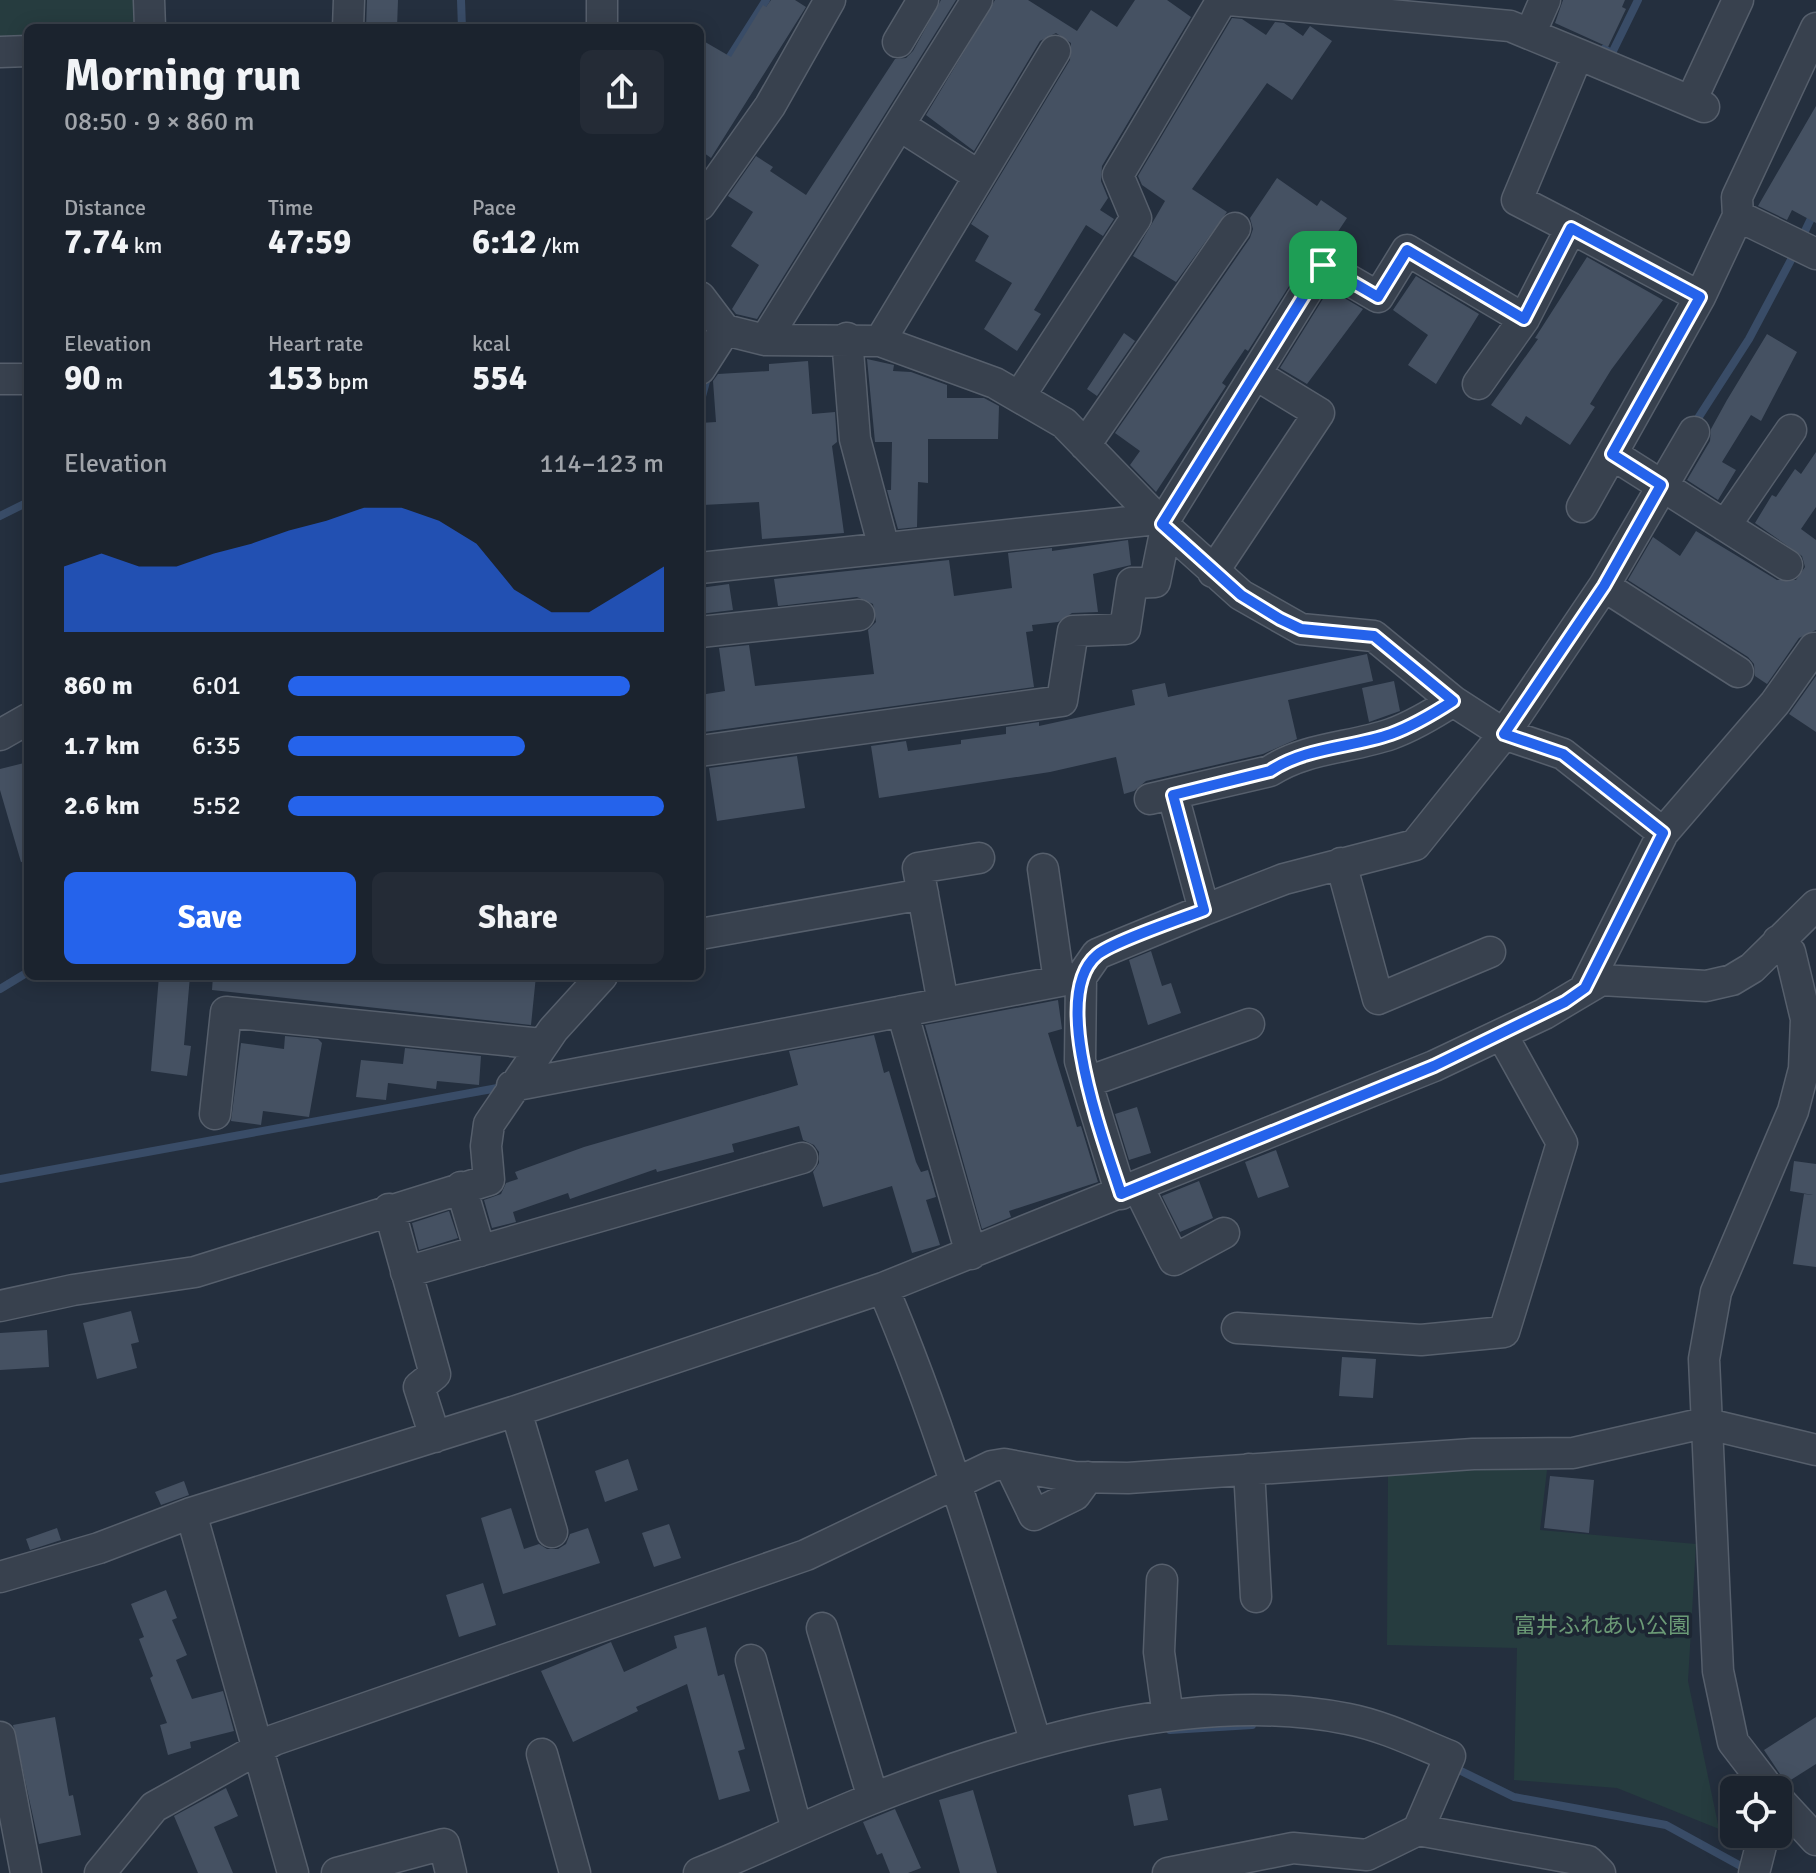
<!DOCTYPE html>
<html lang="en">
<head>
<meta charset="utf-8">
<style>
	:root { --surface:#1b232e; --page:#242b36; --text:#f1f3f6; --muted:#a0a4aa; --line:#39404a; --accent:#2563eb }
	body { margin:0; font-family:Signika,"Noto Sans JP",sans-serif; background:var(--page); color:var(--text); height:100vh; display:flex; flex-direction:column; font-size:30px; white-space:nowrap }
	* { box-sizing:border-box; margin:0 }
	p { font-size:26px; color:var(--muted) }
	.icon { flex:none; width:44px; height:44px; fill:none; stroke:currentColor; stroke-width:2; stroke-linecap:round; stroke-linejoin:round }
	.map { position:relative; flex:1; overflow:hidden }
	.panel { position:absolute; left:24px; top:24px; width:680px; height:956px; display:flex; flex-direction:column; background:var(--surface); border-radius:12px; box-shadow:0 4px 20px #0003,0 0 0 2px var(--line) }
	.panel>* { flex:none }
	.buttons { position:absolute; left:1720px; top:1776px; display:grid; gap:16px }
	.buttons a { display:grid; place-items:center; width:72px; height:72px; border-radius:12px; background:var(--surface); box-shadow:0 4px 20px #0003,0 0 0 2px var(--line); font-size:40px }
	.pin { position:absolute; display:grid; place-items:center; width:68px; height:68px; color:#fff; margin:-34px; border-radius:16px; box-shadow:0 4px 12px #0006 }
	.round { display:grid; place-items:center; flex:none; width:84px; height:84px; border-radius:12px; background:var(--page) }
	.overview { display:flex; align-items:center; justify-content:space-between; height:136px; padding:0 40px }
	h1 { font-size:44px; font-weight:700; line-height:60px }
	.figures { display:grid; grid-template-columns:repeat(3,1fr); gap:12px; height:136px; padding:8px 40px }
	.figures div { display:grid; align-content:center }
	.figures b { font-size:34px; font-weight:700 }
	.figures small { font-size:22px; font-weight:400 }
	.figures p { font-size:22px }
	.chart { height:224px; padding:16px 40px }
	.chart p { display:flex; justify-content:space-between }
	.chart svg { width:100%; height:144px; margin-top:8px; fill:var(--accent); opacity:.7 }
	.cta { display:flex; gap:16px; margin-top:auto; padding:16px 40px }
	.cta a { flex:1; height:92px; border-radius:12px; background:var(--accent); color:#fff; font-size:32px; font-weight:700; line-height:92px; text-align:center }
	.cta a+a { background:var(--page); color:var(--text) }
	ul { padding:0 40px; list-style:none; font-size:26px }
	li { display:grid; grid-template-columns:128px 96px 1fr; align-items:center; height:60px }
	li i { height:20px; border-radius:10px; background:var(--accent) }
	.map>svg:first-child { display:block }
	.green { fill:#263c3f }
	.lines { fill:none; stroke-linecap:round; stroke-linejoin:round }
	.stream { stroke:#394c67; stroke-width:8 }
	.building { fill:#455162 }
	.minor-casing { stroke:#565f6c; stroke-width:33 }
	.minor { stroke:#38414e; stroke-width:30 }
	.route-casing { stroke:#fff; stroke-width:16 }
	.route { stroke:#2563eb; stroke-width:10 }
	.labels { text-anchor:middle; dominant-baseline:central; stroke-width:7; stroke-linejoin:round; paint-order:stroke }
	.park-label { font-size:22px; fill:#6b9a76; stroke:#1d2633 }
</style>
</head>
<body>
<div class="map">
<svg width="1816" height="1873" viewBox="0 0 1816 1873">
	<rect width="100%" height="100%" fill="#242f3e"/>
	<path class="green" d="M0,0H134L135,28H28V39H0Z
		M1464,1469L1547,1470L1540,1530L1696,1544L1688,1681L1719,1829L1617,1788L1514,1780L1517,1648L1387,1645L1388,1475Z"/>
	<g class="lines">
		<path class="stream" d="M461,0L462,28
			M1604,49L1612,53L1638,0
			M726,63L766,0
			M1805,231L1816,208
			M700,404L708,374
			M1693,426L1749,339L1792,258
			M0,516L28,502
			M0,989L28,972
			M0,1179L503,1087
			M1170,1730L1252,1725
			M1457,1769L1514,1797L1666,1825L1748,1870"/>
	</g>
	<path class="building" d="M367,0H398L397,28H366Z
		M771,0H795L806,7L711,158L700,150V39L731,57L763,5L766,7Z
		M941,0H956L757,319L736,314L732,309L759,265L731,246L753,212L728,196L756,156L773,167L770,171L806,195L895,59L906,58L913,51Z
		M995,0H1028L1077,31L1091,10L1117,27L1135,0H1167L1191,17L1102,166L1101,181L1108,198L1100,210L1114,219L1103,236L1086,225L1034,310L1041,314L1017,351L984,329L1012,283L975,261L989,236L971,224L1070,60L1071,43L1056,33L1040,41L974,151L926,115Z
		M1563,0H1625L1622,7L1626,9L1608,47L1555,23Z
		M1232,18L1242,19L1266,35L1275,22L1284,23L1303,36L1310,26L1332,41L1292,100L1267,83L1192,189L1227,212L1176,282L1133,256L1165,201L1142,185L1138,176Z
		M1816,106V223L1792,210L1787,220L1758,206Z
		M1277,178L1317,206L1321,200L1347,218L1327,248L1315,249L1308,256L1248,351L1245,349L1222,383L1226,386L1156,492L1130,465L1140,451L1115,433L1250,238L1253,229L1250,218Z
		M1587,257L1663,300L1611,370L1590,404L1595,407L1570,445L1526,416L1521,425L1491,405L1538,339L1535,338Z
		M1416,276L1479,314L1436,384L1408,365L1428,335L1393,310Z
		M1329,289L1363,309L1307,384L1280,368Z
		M1124,333L1135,341L1097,396L1087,389Z
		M1767,334L1797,352L1761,421L1751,415L1722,462L1736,470L1718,500L1687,480L1710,441L1711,429L1727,400Z
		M867,359L894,365L893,371L911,372L947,385V398H984L999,406L998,439H928V483L918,482L917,527L898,529L887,490H891L892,442H875Z
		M808,361L812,414L835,412L837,442L832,446L844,533L762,539L759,502L703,505L700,423L716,422L713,381L718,374L769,371V364Z
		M1816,452V507L1801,529L1816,540V630L1799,638L1767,684L1755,676L1754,664L1748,657L1628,580L1653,537L1680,556L1696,531L1777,580H1796L1805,567L1802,556L1755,523L1772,495L1776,497L1795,469L1801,474Z
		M1128,540L1131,565L1093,574L1098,612L1072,613L1058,622L1032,625L1033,631L1026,632L1034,687L704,732L700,695L725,691L719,648L749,645L755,686L874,674L868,630L876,622L873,604L857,597L778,606L774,579L949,560L954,596L1012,588L1008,553L1052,548V551Z
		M729,584L733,610L700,614V588Z
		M1367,654L1373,681L1288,700L1297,739L1263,754L1146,781L1134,791L1124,794L1116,757L1050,772L879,798L871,746L906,741L908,751L961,744V740L1006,734V727L1039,722V726L1135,705L1132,690L1165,683L1168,697Z
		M1816,676V732L1789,714Z
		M1394,681L1400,711L1369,722L1362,688Z
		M797,756L805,808L717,821L709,768Z
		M28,762V861L21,862L0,790V769Z
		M1151,951L1162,986L1171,983L1181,1013L1148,1025L1129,960Z
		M159,976H190L184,1045L191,1046L187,1076L151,1071Z
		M213,976H445L497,982L498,976H536L531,1025L212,990Z
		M1058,1000L1062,1029L1048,1033L1077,1127L1081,1126L1098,1182L1009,1211L1011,1217L982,1229L925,1025Z
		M874,1035L884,1073L889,1071L916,1162L921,1172L928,1170L936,1197L926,1200L940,1245L912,1253L892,1186L823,1207L813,1172L819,1163V1152L814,1145L803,1140L799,1126L732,1144L734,1152L657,1172L656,1169L570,1199L568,1193L513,1212L516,1222L492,1228L484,1200L501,1194L506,1183L518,1179L515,1172L584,1147L798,1085L789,1051Z
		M285,1036L318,1039L322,1043L309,1117L263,1111L261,1125L231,1121L241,1043L284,1049Z
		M405,1048L481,1056L479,1085L437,1081L436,1089L388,1083L386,1100L356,1097L361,1060L403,1064Z
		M1137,1107L1151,1153L1129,1160L1115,1114Z
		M1276,1150L1289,1187L1258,1198L1245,1162Z
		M1794,1161L1816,1164V1267L1793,1264L1804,1194L1813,1195L1790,1191Z
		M1199,1181L1213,1218L1180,1232L1162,1196Z
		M449,1211L458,1238L419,1250L412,1223Z
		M131,1311L139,1342L131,1344L137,1368L97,1379L83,1323Z
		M47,1330L49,1367L0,1370V1333Z
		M1342,1357L1376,1359L1373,1398L1339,1396Z
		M628,1459L638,1490L605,1502L595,1471Z
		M1550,1476L1594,1480L1589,1533L1544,1528Z
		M184,1481L189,1495L161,1505L155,1492Z
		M511,1508L524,1549L539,1544L547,1549H558L566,1544L570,1534L588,1528L600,1563L503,1594L481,1518Z
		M669,1524L681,1558L654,1567L642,1533Z
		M57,1528L61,1540L30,1550L26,1539Z
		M483,1583L496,1625L459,1637L446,1595Z
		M166,1590L177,1618L172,1620L187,1655L176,1660L192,1699L223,1691L234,1731L190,1742L191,1748L168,1755L160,1725L167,1723L150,1678L153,1676L139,1639L144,1637L131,1604Z
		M706,1627L718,1676L724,1674L745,1749L738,1751L750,1791L719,1800L687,1684L636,1707L638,1711L573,1742L541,1671L611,1642L624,1672L677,1648L674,1636Z
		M55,1717L69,1796L73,1795L81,1835L39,1844L13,1725Z
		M1816,1717V1764L1786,1783L1764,1750Z
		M226,1788L238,1816L214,1827L233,1873H198L174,1816Z
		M1161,1788L1168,1820L1134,1826L1128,1795Z
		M973,1790L997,1873H960L939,1800Z
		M895,1809L921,1868L908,1873H890L882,1853L877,1855L863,1822Z"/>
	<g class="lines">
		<defs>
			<path id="minor" d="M149,0L150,28
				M602,0V28
				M348,28L349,0
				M1531,32L1545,0
				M898,42L923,0
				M0,52L28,51
				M1578,54L1704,107
				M1691,101L1738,0
				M899,125L979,176
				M700,205L770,106L830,0
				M1738,216L1816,254
				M1571,228L1700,297
				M700,297L725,330L765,340L880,341L995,383L1064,423L1162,524L1241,595L1301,629L1374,636L1453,701L1504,734L1563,754L1663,833L1585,988
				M847,338L855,439L884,548
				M765,340L977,0
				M880,341L1055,51
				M700,369L725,330
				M0,379H28
				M1478,384L1524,319
				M1019,397L1136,218L1118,175L1222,0
				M1085,445L1235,228
				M1612,454L1787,565
				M1582,507L1700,297L1738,216L1737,197L1816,28
				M1162,524L1323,265L1378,297L1407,250L1524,319L1571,228L1517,200L1578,54L1510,26L1229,0
				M1725,526L1791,430
				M700,568L1157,519
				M1213,572L1319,413L1255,374
				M1604,586L1738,672
				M700,632L859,615
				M0,735L28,719
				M700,751L1062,701L1073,631L1125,629L1132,583L1155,582L1166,528
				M1173,795L1204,910
				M1150,799L1270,771C1307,747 1351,748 1391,734C1413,726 1433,714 1453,701
				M1663,833L1775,703L1814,648
				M1341,863L1378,999L1490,952
				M1043,869L1059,981
				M700,934L923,894
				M1081,977L1080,1061L1121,1194
				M943,1003L918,868L979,858
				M902,1011L971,1254
				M1087,1082L1249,1024
				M512,1086L1081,977L1097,954L1204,910L1284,879L1415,845L1504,734L1604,586L1694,432
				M215,1114L226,1012L542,1044
				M461,1187L480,1251
				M1138,1187L1174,1260L1224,1233
				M389,1209L435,1374L419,1387L435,1437
				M406,1272L802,1158
				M883,1288C946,1436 989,1590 1036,1743
				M0,1306L73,1290L195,1272L489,1180L486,1146L489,1124L553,1030L602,976
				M1237,1328L1421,1340L1504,1332L1562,1143L1502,1035
				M516,1411L552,1532
				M1010,1465L1034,1515L1075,1495L1088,1477
				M1249,1469L1256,1597
				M191,1513L293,1873
				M0,1577L99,1548L191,1513L516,1411L883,1288L1434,1066L1544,1014L1601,980L1706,986L1732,980L1752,968L1816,905
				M1162,1580L1159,1652L1168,1716
				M822,1628L873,1798
				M751,1660L797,1830
				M0,1737L26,1873
				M542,1754L575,1873
				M1770,1790L1733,1742L1718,1671L1704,1359L1716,1292L1793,1111L1804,1069L1806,1019L1790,952L1778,941
				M1778,1799L1816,1840
				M100,1873L154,1807L274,1740L806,1555L992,1466L1004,1464L1074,1477L1128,1478L1473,1454L1573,1453L1704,1423L1816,1450
				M337,1873L444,1844L451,1873
				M699,1873C757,1850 813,1822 871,1799C1014,1743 1194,1688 1348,1719C1384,1726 1418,1743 1450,1756L1418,1830
				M1168,1873L1293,1848L1367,1855L1418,1830L1588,1861L1600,1873
				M1754,1873L1764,1834"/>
		</defs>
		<use href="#minor" class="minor-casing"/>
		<use href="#minor" class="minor"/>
	</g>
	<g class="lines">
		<defs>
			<path id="route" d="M1571,228L1700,297L1612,454L1661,485L1604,586L1504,734L1563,754L1663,833L1585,988L1565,1002L1434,1066L1121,1194C1105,1143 1048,996 1097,955C1112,942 1181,919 1204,910L1173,795L1270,771C1306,747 1351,748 1391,734C1413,726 1433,714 1453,701L1374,636L1301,629L1280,619L1241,595L1162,524L1323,265L1378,297L1407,250L1524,319Z"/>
		</defs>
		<use href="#route" class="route-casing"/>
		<use href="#route" class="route"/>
	</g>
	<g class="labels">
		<g class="park-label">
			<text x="1602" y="1625">富井ふれあい公園</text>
		</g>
	</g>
</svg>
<div class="buttons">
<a><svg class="icon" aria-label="locate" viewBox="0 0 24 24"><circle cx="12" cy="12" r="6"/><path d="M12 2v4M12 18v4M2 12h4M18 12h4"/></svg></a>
</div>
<div class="pin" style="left:1323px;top:265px;background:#1e9e55"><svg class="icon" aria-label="arrive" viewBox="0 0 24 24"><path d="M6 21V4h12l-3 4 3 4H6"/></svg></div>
<section class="panel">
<div class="overview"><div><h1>Morning run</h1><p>08:50 · 9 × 860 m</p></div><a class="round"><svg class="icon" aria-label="share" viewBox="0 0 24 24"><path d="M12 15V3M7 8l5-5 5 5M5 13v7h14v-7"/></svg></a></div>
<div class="figures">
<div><p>Distance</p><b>7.74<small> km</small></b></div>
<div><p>Time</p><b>47:59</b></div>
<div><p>Pace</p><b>6:12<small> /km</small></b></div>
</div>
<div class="figures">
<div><p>Elevation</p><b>90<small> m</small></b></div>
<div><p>Heart rate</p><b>153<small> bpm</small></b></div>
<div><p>kcal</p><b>554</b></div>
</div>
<div class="chart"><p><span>Elevation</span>114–123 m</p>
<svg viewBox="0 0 160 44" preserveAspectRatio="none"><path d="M0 44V24L10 20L20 24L30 24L40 20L50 17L60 13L70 10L80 6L90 6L100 10L110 17L120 31L130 38L140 38L150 31L160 24V44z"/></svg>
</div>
<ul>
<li><b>860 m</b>6:01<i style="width:91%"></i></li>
<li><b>1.7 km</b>6:35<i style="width:63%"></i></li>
<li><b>2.6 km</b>5:52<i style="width:100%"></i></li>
</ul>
<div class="cta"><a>Save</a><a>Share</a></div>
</section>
</div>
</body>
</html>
